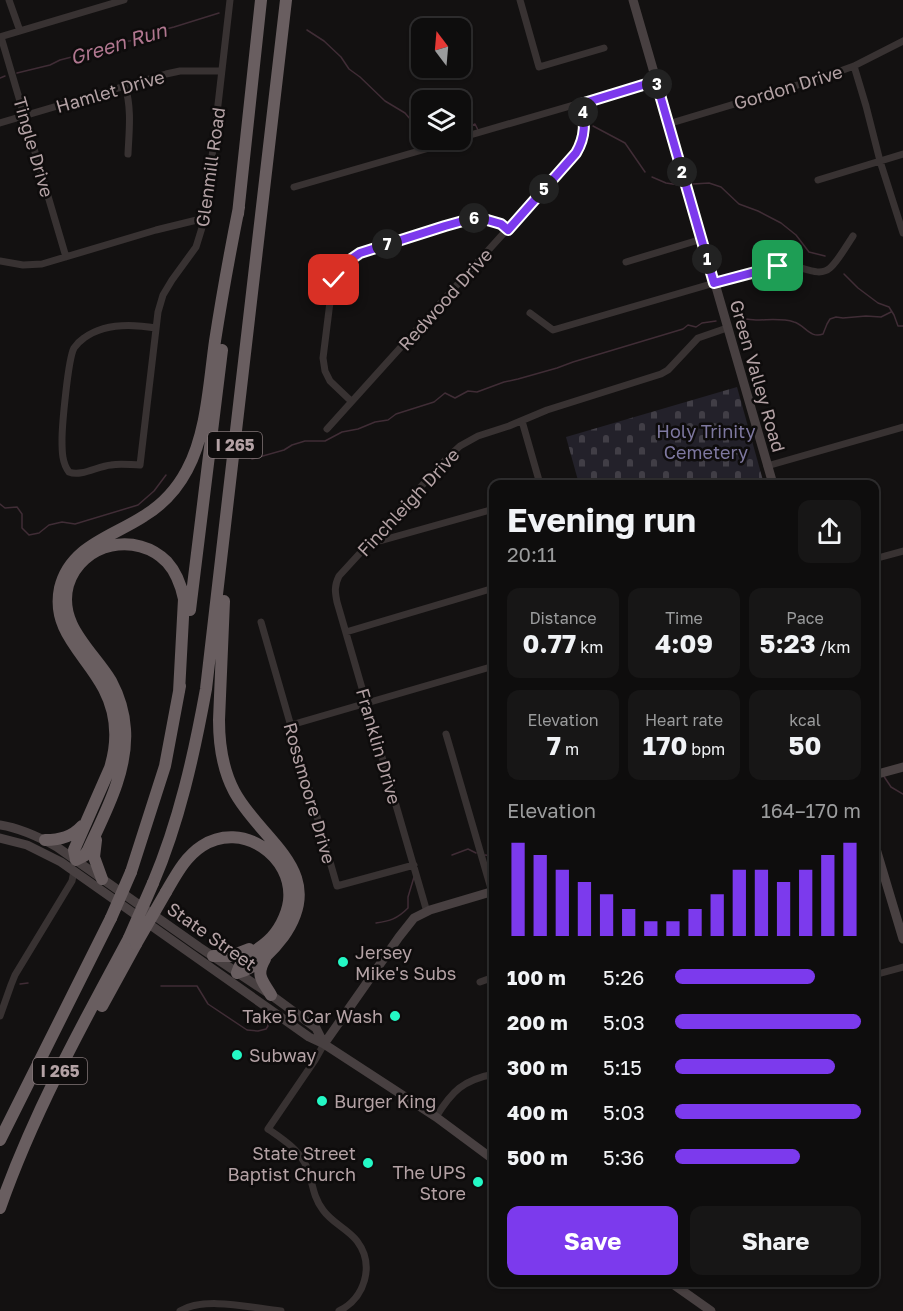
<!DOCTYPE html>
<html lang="en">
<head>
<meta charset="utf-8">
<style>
	:root { --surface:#0e0d0d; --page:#171616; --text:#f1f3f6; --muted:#9b9c9d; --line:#2e2d2e; --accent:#7c3aed }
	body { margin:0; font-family:"Golos Text",sans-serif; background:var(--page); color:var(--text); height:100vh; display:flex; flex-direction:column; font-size:22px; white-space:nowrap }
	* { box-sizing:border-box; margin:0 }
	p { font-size:20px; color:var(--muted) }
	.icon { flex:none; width:33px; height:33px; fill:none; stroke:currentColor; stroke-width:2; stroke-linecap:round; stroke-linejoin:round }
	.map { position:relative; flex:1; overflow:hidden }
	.details { position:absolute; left:489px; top:480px; width:390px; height:807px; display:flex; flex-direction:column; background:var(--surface); border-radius:12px; box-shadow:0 2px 4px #0004,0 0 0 2px var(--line) }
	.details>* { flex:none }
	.needle { width:39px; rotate:344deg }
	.tools { position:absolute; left:411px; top:18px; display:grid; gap:12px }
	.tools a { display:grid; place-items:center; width:60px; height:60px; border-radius:12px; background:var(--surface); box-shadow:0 2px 4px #0004,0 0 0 2px var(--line); font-size:30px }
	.pin { position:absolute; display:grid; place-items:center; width:51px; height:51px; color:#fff; margin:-26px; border-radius:12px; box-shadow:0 3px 9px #0006 }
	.km { position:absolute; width:30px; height:30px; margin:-15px; border-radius:50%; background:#222; color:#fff; font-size:16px; line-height:30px; text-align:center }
	.round { display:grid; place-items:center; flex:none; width:63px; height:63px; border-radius:12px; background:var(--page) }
	.headline { display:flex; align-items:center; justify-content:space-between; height:102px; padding:0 18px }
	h1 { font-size:33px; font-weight:700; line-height:45px }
	.figures { display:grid; grid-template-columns:repeat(3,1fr); gap:9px; height:102px; padding:6px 18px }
	.figures div { display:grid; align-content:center; border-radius:12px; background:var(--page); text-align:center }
	.figures b { font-size:26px; font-weight:700 }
	.figures small { font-size:16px; font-weight:400 }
	.figures p { font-size:16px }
	.chart { height:168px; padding:12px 18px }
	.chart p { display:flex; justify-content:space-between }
	.chart svg { width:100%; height:108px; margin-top:6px; stroke:var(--accent); stroke-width:6 }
	.primary-button { display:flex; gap:12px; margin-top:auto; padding:12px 18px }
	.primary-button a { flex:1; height:69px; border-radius:12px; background:var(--accent); color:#fff; font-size:24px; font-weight:700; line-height:69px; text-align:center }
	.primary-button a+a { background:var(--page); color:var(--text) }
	ul { padding:0 18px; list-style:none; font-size:20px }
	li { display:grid; grid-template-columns:96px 72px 1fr; align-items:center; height:45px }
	li i { height:15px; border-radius:8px; background:var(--accent) }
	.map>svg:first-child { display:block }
	.cemetery { fill:url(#cemetery-stones) }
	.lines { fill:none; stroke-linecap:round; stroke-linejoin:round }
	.stream { stroke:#402d36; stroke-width:1.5 }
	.street { stroke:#383232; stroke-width:7 }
	.secondary { stroke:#484041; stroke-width:9 }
	.highway { stroke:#695e60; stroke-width:12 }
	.highway-bridge { stroke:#695e60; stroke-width:12 }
	.route-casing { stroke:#fff; stroke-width:12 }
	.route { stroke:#7c3aed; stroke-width:8 }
	.poi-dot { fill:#24f8c5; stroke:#0e0c0c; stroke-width:2 }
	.labels { text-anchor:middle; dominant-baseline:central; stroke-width:5; stroke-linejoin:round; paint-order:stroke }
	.shield { fill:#0e0c0c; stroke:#827577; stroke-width:1.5 }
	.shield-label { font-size:16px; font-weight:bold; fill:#b4a2a5 }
	.street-label { font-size:18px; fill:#b4a2a5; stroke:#0e0c0c }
	.park-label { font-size:18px; fill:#7e78a0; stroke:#0e0c0c }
	.poi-label { font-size:18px; fill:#b4a2a5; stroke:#0e0c0c; text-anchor:start }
	.water-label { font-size:20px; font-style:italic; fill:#b17790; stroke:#0e0c0c }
</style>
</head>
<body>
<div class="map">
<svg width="903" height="1311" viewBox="0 0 903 1311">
	<defs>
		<pattern id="cemetery-stones" width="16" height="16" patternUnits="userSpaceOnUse" patternTransform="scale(1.5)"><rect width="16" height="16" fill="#23212a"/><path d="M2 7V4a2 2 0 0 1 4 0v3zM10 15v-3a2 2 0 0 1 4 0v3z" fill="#413e46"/></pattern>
	</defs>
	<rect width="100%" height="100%" fill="#131111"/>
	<path class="cemetery" d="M737,387L764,484H579L566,437Z"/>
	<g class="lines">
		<path class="stream" d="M307,30L324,41L341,57L349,69L360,77L385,101L405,113L422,133
			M17,73L50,65L60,60L95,51L117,43L135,40L143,35L174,27L219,13
			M0,78L5,76
			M593,126L625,143L645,172
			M460,132L475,124L478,130
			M427,140L435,141L438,140
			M652,177L666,183L679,185
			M693,184L709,183L721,187L739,204L758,211L781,223L796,235L809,252L825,256
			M844,274L858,288L878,303L889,307L894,315L898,326H903
			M733,317C741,318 749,320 756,320C769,320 782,318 794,322C805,325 810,339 823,334L827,324L830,319L836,317L843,318L866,316L881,317L891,312
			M252,459L284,450L292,445L305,441H325L342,432L358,429L375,422L388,420L396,414L434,402L445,393L455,398L468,391L477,392L504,382L518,379L557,368L573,362L683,329L688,325L696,327L702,323L716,321
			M0,504L5,508L17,507L22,514V528L29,535L39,533L49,525L62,522L75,524L138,505L154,491L166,475
			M874,762L879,768
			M883,775L891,787L903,794
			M452,855L468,849L476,853
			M485,855L494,856
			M376,923C390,921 397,919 408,908V897L414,877
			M20,984L28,983
			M161,986H197L208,1004L247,1030L258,1031L266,1029L268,1026L267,1021"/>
		<path class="street" d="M9,0L20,31
			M520,0L539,67L604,48
			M0,37L124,0
			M1,37L66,257
			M854,66L866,106L880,161L903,233
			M125,86C132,109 129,131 128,154
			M0,123L166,74L180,71H221
			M668,124L821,78L854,66L903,41
			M460,138L656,81
			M818,180L903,154
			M294,187L457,140
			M0,261L23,265L42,264L156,230L205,218
			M626,262L702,239
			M530,313L553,330L759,270C770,268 782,265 793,266C805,268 820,277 830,268C838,261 847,245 853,236
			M156,328C133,324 104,323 84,338C81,340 77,344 74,348C68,359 62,426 62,440C62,451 62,463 69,472C81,477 98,466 111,465C121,463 131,465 140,465L158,312L163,295L172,280L196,247L205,218L230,0
			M351,401L330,381L325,371L323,358L332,286L336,274L344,264L354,256L374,248L477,217L501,224L508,229
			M522,421L540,484
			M327,429L576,153C586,136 585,122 581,104
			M767,466L903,427
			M369,544L494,509
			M874,559L903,551
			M261,622L337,886L414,865
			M346,632L494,588
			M291,725L494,666
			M446,734L492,892
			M427,912L337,602C335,592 334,586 339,576L449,456L460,446L478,436L509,426L547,410L661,374L668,370L698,338L727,328
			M874,975L903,967
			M480,982L494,977
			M0,1016L11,985L15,975L72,881L74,871
			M324,1044L315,1060L268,1129C287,1142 304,1153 310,1176C313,1188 315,1200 323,1210C332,1223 348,1229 357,1241C375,1265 365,1298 339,1311
			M436,1117C452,1091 463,1080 494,1074
			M180,1311C204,1296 252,1308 281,1311"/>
		<path class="secondary" d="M633,0L773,484
			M874,775L903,767
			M0,825C20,828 39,837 57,847L199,947L271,995L316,1028L324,1044
			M0,838L27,845L61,862L309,1037L324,1044L436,1117L494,1160
			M874,842L903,939
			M324,1044L399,937L414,918L430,910L494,891
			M670,1282L711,1311"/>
		<path class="highway" d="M238,214L261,0
			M224,601L219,720C219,745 222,768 234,791C260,841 330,871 283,937C271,953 256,968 237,973
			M190,610L222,350
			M179,692L184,599C181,585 177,573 167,562C137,531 81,542 68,585C57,625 93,651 111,681C119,696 124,713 125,729C128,771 105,813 88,850L84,856L76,860L74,850L110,768C118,742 117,714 104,689C86,654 51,631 60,588C70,546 112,537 144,516C162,505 177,489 187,470C207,433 209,383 215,341C222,296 230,252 239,207
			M45,840C60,840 72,837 82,826
			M96,840L94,857L102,879
			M131,872L165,766L180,686
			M153,883C179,822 194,755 206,689L286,0
			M166,892C176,875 185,857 202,846C242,820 294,856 289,901C287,916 278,932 268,941C253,955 244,952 237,973
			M213,956H231L249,949
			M265,959C255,976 263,981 271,995
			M102,1006L136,944
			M0,1140L111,918
			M0,1208C33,1114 82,1025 129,938"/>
		<path class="highway-bridge" d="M111,918L131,872
			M129,938L153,883
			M136,944L166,892"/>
	</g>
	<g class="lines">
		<defs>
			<path id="route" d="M334,280L344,264L360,253L445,226L477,217L501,224L508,230L576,153C586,136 585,122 581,104L656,81L714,283L778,266"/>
		</defs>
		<use href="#route" class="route-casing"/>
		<use href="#route" class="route"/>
	</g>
	<g class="poi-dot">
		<circle cx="343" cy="962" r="6"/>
		<circle cx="395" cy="1016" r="6"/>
		<circle cx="237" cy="1055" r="6"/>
		<circle cx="322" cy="1101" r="6"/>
		<circle cx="368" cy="1163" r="6"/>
		<circle cx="478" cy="1182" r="6"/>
	</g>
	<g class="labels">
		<g class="shield">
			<rect x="208" y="432" width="54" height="26" rx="4.5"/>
			<rect x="33" y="1058" width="54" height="26" rx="4.5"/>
		</g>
		<g class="shield-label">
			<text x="235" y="445">I 265</text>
			<text x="60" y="1071">I 265</text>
		</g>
		<g class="street-label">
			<text transform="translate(788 87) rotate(-17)">Gordon Drive</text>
			<text transform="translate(110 91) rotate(-16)">Hamlet Drive</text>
			<text transform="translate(34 147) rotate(74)">Tingle Drive</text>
			<text transform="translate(210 167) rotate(-82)">Glenmill Road</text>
			<text transform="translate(445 299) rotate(-48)">Redwood Drive</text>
			<text transform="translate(758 376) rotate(74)">Green Valley Road</text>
			<text transform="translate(408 502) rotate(-47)">Finchleigh Drive</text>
			<text transform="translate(379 746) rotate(74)">Franklin Drive</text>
			<text transform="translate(310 793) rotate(74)">Rossmoore Drive</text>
			<text transform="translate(212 936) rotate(35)">State Street</text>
		</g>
		<g class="park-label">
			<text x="706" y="431">Holy Trinity<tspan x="706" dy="21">Cemetery</tspan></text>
		</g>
		<g class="poi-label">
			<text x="355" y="952">Jersey<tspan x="355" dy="21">Mike's Subs</tspan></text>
			<text x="383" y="1016" text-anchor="end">Take 5 Car Wash</text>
			<text x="249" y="1055">Subway</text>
			<text x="334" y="1101">Burger King</text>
			<text x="356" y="1153" text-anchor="end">State Street<tspan x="356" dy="21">Baptist Church</tspan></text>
			<text x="466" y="1172" text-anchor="end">The UPS<tspan x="466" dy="21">Store</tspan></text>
		</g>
		<g class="water-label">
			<text transform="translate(118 43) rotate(-17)">Green Run</text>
		</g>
	</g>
</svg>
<div class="tools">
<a><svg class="needle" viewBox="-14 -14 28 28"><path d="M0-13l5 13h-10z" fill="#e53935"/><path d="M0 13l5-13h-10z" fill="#9b9c9d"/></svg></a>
<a><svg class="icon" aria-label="layers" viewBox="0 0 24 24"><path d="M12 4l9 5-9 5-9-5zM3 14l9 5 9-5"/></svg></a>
</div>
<div class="pin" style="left:778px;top:266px;background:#1e9e55"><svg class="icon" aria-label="arrive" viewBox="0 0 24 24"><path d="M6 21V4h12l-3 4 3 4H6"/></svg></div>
<div class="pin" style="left:334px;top:280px;background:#d93025"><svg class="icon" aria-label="check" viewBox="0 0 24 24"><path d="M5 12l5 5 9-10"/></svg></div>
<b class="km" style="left:707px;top:259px">1</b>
<b class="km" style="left:682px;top:172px">2</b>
<b class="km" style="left:657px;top:84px">3</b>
<b class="km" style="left:583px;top:112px">4</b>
<b class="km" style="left:544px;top:189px">5</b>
<b class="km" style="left:474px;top:218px">6</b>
<b class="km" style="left:387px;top:244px">7</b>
<section class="details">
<div class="headline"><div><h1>Evening run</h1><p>20:11</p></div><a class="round"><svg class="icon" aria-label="share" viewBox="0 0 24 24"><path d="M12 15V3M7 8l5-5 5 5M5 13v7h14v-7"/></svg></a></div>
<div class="figures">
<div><p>Distance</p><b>0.77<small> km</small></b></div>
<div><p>Time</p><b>4:09</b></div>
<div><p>Pace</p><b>5:23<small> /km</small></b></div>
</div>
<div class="figures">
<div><p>Elevation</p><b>7<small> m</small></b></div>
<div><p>Heart rate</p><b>170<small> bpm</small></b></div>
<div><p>kcal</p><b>50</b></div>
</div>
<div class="chart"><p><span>Elevation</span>164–170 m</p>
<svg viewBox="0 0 160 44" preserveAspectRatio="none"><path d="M5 44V6M15 44V11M25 44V17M35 44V22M45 44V27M55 44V33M65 44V38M75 44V38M85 44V33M95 44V27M105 44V17M115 44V17M125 44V22M135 44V17M145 44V11M155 44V6"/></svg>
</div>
<ul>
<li><b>100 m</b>5:26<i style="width:75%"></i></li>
<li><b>200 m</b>5:03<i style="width:100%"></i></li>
<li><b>300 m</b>5:15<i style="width:86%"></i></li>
<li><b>400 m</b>5:03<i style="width:100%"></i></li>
<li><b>500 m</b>5:36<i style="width:67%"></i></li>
</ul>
<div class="primary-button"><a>Save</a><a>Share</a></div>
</section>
</div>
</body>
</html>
